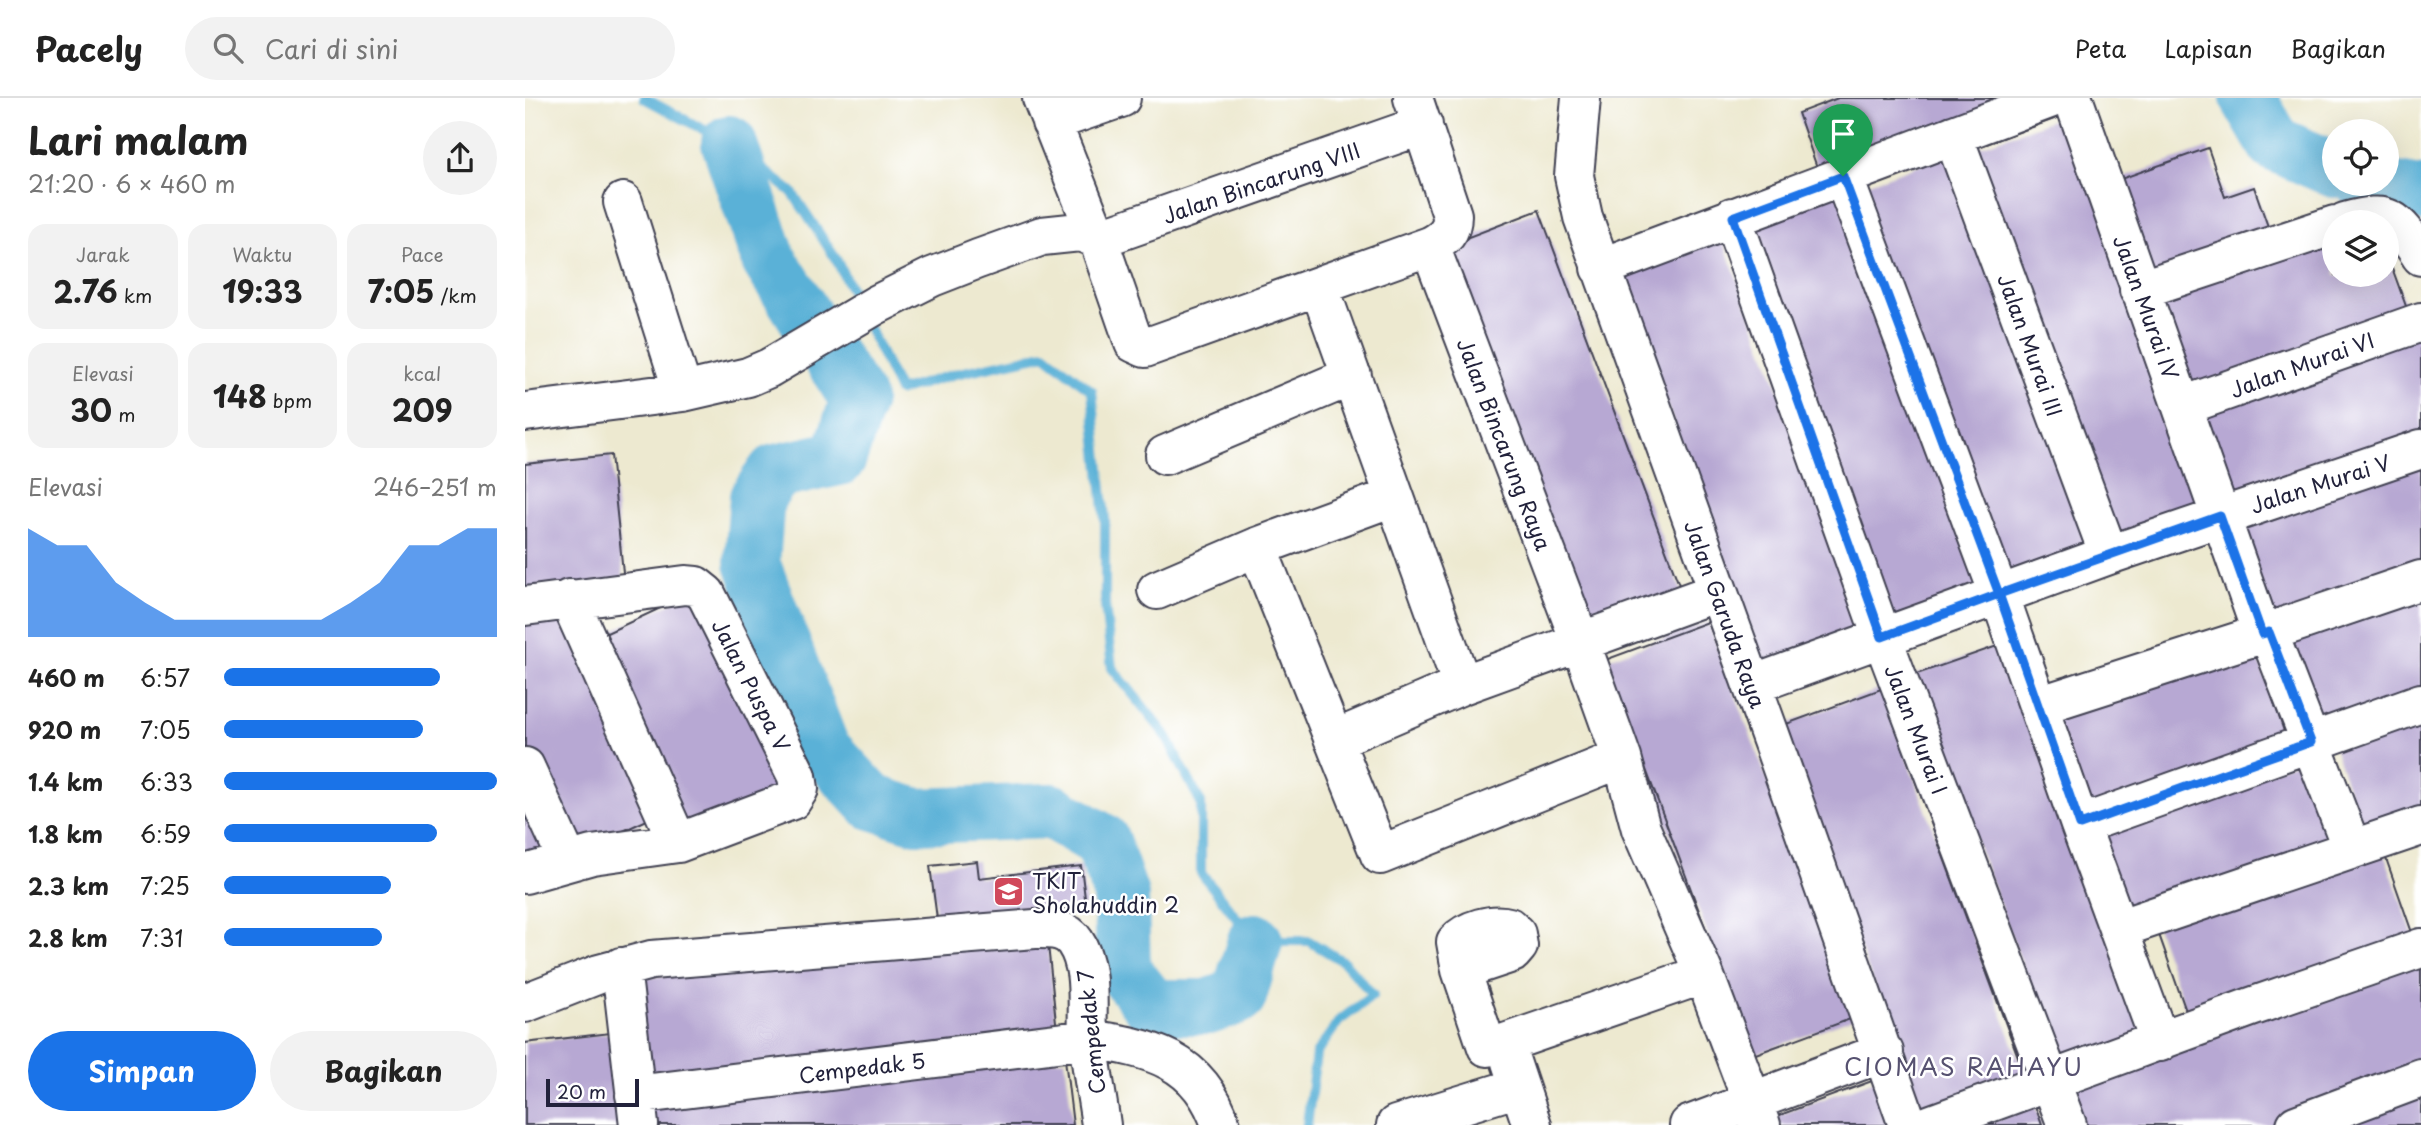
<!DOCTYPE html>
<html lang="id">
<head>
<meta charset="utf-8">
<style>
	:root { --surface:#fff; --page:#f2f2f2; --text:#222; --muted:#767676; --line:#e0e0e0; --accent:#1a73e8 }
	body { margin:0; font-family:"Playpen Sans",sans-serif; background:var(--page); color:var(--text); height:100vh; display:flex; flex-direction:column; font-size:26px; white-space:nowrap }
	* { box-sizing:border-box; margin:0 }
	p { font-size:23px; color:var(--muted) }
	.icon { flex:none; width:38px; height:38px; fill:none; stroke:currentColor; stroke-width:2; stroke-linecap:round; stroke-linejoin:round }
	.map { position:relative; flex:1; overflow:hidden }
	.details { display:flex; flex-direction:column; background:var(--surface); width:525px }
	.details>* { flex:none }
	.fabs { position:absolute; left:1797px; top:21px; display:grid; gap:14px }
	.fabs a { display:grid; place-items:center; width:77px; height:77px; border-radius:50%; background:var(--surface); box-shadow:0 7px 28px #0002; font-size:35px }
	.scale { position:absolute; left:21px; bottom:18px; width:93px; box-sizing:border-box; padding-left:7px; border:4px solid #22223b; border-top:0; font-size:19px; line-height:24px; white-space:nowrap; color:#22223b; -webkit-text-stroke:5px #fff; paint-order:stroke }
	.pin { position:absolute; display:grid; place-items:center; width:60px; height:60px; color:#fff; margin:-72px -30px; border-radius:50% 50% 50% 0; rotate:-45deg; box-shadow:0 0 7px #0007 }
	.pin .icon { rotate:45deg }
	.round { display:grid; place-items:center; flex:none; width:74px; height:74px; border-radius:37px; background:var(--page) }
	.summary { display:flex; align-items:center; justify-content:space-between; height:119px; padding:0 28px }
	h1 { font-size:38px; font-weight:700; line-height:52px }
	.metrics { display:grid; grid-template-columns:repeat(3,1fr); gap:10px; height:119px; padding:7px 28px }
	.metrics div { display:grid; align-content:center; border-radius:18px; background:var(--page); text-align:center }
	.metrics b { font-size:30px; font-weight:700 }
	.metrics small { font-size:19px; font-weight:400 }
	.metrics p { font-size:19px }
	.chart { height:196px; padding:14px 28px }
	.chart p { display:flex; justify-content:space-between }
	.chart svg { width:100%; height:126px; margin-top:7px; fill:var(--accent); opacity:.7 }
	.button { display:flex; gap:14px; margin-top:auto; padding:14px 28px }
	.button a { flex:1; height:80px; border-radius:42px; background:var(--accent); color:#fff; font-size:28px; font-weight:700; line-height:80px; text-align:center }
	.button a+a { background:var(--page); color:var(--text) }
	ul { padding:0 28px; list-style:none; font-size:23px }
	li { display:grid; grid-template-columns:112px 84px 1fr; align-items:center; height:52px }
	li i { height:18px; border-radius:9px; background:var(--accent) }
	header { display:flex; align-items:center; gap:42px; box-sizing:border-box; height:98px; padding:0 35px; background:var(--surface); border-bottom:2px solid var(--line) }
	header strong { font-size:33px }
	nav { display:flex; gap:38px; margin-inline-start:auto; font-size:24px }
	.search { width:490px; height:63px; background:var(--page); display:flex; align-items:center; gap:18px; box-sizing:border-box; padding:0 24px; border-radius:38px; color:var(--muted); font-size:26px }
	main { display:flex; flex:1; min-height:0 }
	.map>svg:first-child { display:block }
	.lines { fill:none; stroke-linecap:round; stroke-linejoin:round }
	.stream { stroke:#5ab1d7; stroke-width:10 }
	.river { stroke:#5ab1d7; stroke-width:56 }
	.building { fill:#b7a8d3 }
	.minor-casing { stroke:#404051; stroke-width:42 }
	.minor { stroke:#fff; stroke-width:38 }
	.route-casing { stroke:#fff; stroke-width:14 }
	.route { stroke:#1a73e8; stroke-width:9 }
	.labels { text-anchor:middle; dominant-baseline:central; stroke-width:5; stroke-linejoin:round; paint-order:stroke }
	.street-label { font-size:21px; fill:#22223b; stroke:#fff }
	.poi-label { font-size:21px; fill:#22223b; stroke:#fff; text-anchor:start }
	.quarter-label { font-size:24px; letter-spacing:2px; fill:#565170; stroke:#fff }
</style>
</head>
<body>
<header>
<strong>Pacely</strong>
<div class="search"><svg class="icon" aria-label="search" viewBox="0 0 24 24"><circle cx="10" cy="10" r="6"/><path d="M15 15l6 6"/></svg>Cari di sini</div>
<nav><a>Peta</a><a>Lapisan</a><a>Bagikan</a></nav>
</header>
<main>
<section class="details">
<div class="summary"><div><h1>Lari malam</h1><p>21:20 · 6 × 460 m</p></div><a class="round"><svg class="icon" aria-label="share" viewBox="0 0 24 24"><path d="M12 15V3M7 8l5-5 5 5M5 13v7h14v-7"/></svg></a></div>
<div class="metrics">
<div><p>Jarak</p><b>2.76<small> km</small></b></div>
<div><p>Waktu</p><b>19:33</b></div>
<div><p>Pace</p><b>7:05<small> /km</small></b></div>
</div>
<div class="metrics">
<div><p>Elevasi</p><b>30<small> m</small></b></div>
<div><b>148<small> bpm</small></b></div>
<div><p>kcal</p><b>209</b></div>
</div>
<div class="chart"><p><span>Elevasi</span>246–251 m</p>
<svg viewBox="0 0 160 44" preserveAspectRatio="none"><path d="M0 44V6L10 12L20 12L30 25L40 32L50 38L60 38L70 38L80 38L90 38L100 38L110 32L120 25L130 12L140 12L150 6L160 6V44z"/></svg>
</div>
<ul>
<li><b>460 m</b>6:57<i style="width:79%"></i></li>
<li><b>920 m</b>7:05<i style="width:73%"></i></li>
<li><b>1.4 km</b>6:33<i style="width:100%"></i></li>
<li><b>1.8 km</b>6:59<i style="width:78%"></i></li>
<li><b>2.3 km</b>7:25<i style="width:61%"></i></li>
<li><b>2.8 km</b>7:31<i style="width:58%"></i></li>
</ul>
<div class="button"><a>Simpan</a><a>Bagikan</a></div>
</section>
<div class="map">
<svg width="1896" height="1027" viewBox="0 0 1896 1027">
	<rect width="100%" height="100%" fill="#fff"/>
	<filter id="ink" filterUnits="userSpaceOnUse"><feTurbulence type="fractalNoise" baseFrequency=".0143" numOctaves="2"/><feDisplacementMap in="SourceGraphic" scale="14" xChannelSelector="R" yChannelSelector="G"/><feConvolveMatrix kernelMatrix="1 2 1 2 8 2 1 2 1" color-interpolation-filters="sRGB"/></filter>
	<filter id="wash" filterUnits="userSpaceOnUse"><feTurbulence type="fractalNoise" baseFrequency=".00686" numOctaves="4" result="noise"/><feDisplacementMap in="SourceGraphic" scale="28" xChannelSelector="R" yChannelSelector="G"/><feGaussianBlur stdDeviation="1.57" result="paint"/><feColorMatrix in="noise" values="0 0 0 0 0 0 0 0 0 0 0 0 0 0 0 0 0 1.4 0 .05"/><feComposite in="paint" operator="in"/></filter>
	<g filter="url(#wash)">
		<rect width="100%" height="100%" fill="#ede9d0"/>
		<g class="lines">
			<path class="stream" d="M119,0L204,45L267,94L311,161L334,209
				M340,222L374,293L430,276L520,256L567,293L580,421V507L587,570L640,636L676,705V775L730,843H784L819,864L848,897L814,923L791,956L782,1027"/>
			<path class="river" d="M1723,0L1750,46L1810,72
				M204,45L244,162L333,302L314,360L250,374L232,400L227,465L297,650L347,704L392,718L526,713L577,743L596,797L598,872L627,909H683L714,898L730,843
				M1839,86L1896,96"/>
		</g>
		<g id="blocks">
			<path class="building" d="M1313,0H1509L1295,78L1273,15Z
				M1540,17L1688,412L1585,450L1437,55Z
				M1683,50L1700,99L1729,89L1747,140L1622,184L1587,84Z
				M1430,54L1578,449L1475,487L1327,91Z
				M1320,92L1469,488L1365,526L1217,130Z
				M1014,112L1160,503L1058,540L912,151Z
				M1810,137V177H1862V156L1886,222L1660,301L1624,202Z
				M1196,138L1345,533L1241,571L1093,176Z
				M1896,230V342L1702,409L1667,309Z
				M86,357L100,494L0,504V366Z
				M1896,363V474L1738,529L1703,430Z
				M1896,489V600L1786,639L1751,539Z
				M172,493L265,690L164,737L71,540Z
				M33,505L133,717L48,756L0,654V519Z
				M1183,524L1331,919L1228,957L1080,562Z
				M1729,546L1763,645L1552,719L1517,619Z
				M1475,547L1623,942L1537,973L1389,577Z
				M1356,591L1502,983L1399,1021L1253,629Z
				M1896,609V721L1841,740L1806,641Z
				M1786,659L1816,741L1598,820L1567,738Z
				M0,688L27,746L0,759Z
				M1857,749L1892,849L1666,927L1631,828Z
				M452,763L454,780L556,768L561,808L459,819L414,836L405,768Z
				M522,837L532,934L113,979L102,882Z
				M1896,863V975L1747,1027H1549L1536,987Z
				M94,934L105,1027H0V945Z
				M540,961L548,1027H123L121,1006Z
				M1355,980L1372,1027H1255L1252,1018Z
				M1896,998V1027H1812Z
				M1510,1008L1517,1027H1459Z"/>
		</g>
	</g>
	<g filter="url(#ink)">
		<use href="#blocks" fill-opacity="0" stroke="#404051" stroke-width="2"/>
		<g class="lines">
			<defs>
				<path id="minor" d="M517,0L573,141L609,245L620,250L905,148C920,140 927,134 927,117L888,0
					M1056,0L1049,78L1058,119L1248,645L1383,1027
					M1548,0L1737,536
					M526,24L596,0
					M1428,37L1584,457
					M1318,78L1474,496L1555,727L1635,944
					M98,104L158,294
					M1207,119L1357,539L1542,1027
					M1820,124C1866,111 1871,120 1896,158
					M573,141L898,27
					M905,148L1055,543L1097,660L1116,731L1179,876L1236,1027
					M1075,170L1527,0
					M794,188L937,587
					M1614,192L1810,127
					M1658,308L1896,224
					M0,314L158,294L223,279L244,270L351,207L407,179L453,161L517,138L555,134L573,141
					M640,357L827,278
					M732,449L855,757L1097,660
					M632,492L732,449L868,399
					M44,501L153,745
					M0,508L160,487L171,488L181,496L272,678L274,691L267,702L153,745L67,757L0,776
					M1743,534L1827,751
					M1227,587L1584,457L1896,351
					M1513,608L1737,536L1896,482
					M809,642L937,587L1192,494
					M0,669L43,763
					M1555,727L1896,605
					M1593,831L1896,728
					M96,869L114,1027
					M936,872L987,855L993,848L991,836L984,829C968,824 941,832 931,844L936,872L962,949L980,945L1168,880
					M0,905L74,876L126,862L510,831C525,831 541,830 550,844C568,870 561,910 563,940C566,969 572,998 576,1027
					M986,964L1007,1027
					M110,997L564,941C625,950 675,961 696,1027
					M871,1027L994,989
					M1164,1027L1359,954
					M1404,1027L1726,909L1896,850
					M1771,1027L1896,980"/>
			</defs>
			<use href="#minor" class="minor-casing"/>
			<use href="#minor" class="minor"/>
		</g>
	</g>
	<g class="lines" filter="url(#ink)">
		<defs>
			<path id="route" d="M1318,78L1208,119L1357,539L1474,496L1555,727L1786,644L1744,534L1737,536L1695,418L1474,496L1318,78"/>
		</defs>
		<use href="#route" class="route-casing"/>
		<use href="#route" class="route"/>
	</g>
	<defs>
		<symbol id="school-square" viewBox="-11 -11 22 22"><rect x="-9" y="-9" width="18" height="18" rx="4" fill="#d1495b" stroke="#fff"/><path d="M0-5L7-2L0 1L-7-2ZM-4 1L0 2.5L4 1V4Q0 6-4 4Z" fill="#fff"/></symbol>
	</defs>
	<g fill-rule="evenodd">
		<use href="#school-square" x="466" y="776" width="35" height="35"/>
	</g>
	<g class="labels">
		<g class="street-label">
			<text transform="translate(736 84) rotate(-19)">Jalan Bincarung VIII</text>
			<text transform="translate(1622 209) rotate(70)">Jalan Murai IV</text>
			<text transform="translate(1506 247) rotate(70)">Jalan Murai III</text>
			<text transform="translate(1777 266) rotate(-20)">Jalan Murai VI</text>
			<text transform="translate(980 346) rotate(69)">Jalan Bincarung Raya</text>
			<text transform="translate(1795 385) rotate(-18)">Jalan Murai V</text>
			<text transform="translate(1201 516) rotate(70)">Jalan Garuda Raya</text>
			<text transform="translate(227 587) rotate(63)">Jalan Puspa V</text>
			<text transform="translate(1392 631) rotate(69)">Jalan Murai I</text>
			<text transform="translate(565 934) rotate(-96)">Cempedak 7</text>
			<text transform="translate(337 969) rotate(-7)">Cempedak 5</text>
		</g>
		<g class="poi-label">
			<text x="507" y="782">TKIT<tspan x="507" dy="24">Sholahuddin 2</tspan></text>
		</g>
		<g class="quarter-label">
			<text x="1439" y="968">CIOMAS RAHAYU</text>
		</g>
	</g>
</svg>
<div class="fabs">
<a><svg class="icon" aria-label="locate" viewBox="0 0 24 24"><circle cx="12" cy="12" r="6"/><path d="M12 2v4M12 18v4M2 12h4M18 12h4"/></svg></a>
<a><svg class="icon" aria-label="layers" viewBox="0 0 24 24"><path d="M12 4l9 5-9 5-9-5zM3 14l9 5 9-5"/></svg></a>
</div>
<div class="scale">20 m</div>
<div class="pin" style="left:1318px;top:78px;background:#1e9e55"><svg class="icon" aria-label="arrive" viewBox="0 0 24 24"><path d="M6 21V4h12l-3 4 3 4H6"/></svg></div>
</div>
</main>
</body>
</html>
